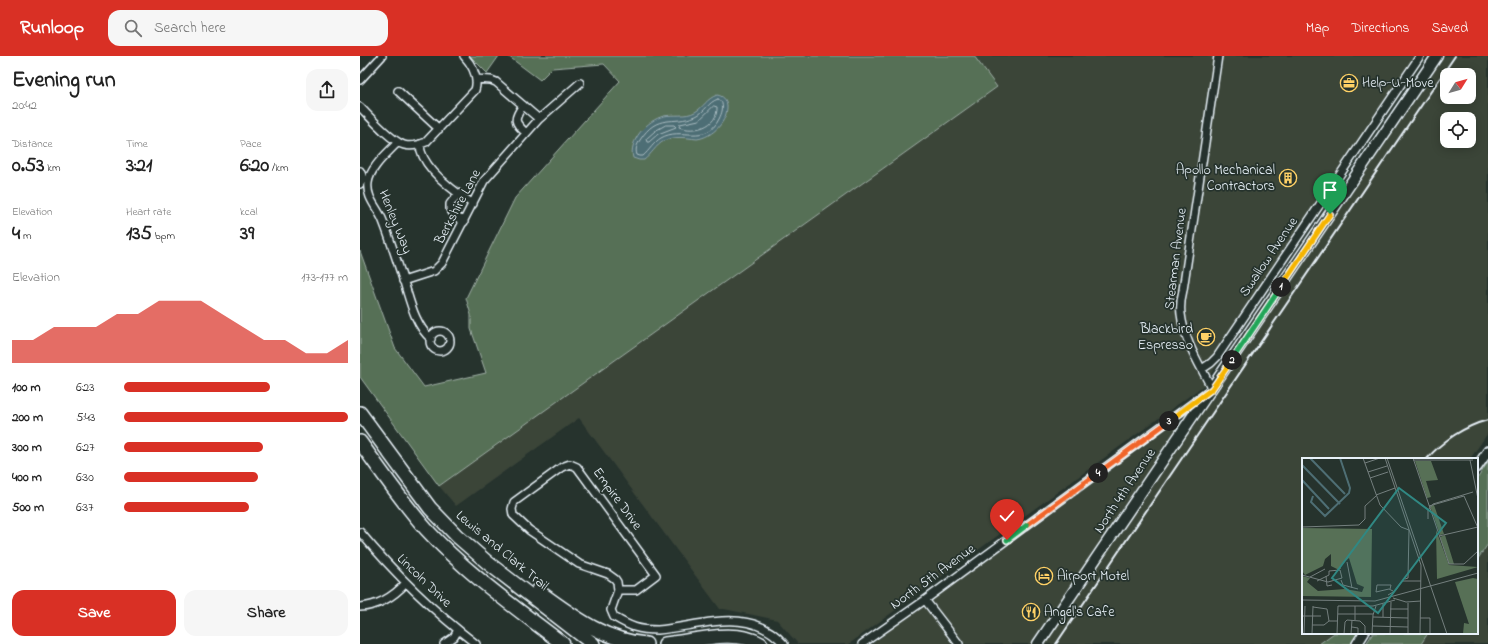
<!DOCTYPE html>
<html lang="en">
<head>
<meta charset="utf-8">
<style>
	:root { --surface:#fff; --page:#f6f6f6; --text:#222; --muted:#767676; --accent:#d93025 }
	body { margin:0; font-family:"Indie Flower",sans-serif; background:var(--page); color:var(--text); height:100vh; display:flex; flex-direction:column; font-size:15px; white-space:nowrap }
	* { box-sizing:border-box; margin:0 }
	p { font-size:13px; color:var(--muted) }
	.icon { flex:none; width:22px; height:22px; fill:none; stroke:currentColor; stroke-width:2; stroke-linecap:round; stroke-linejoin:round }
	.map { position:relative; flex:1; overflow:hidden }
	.sheet { display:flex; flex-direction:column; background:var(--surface); width:360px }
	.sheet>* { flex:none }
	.needle { width:26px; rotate:53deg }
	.buttons { position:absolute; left:1080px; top:12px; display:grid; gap:8px }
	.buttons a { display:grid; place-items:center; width:36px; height:36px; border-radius:8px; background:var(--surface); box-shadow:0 2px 10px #0003; font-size:20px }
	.pin { position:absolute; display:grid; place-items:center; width:34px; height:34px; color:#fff; margin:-41px -17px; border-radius:50% 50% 50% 0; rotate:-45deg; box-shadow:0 0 4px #0007 }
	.pin .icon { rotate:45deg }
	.km { position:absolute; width:20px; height:20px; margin:-10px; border-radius:50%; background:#222; color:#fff; font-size:11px; line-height:20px; text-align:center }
	.round { display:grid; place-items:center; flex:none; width:42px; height:42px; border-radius:12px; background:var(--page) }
	.head { display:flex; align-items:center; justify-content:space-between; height:68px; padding:0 12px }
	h1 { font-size:22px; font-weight:800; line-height:30px }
	.metrics { display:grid; grid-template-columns:repeat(3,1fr); gap:6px; height:68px; padding:4px 12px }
	.metrics div { display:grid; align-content:center }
	.metrics b { font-size:20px; font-weight:800 }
	.metrics small { font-size:11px; font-weight:400 }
	.metrics p { font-size:11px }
	.chart { height:112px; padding:8px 12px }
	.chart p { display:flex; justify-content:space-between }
	.chart svg { width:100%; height:72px; margin-top:4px; fill:var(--accent); opacity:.7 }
	.button { display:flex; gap:8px; margin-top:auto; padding:8px 12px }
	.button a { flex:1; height:46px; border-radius:12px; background:var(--accent); color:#fff; font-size:16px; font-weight:800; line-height:46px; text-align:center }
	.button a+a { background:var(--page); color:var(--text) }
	ul { padding:0 12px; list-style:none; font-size:13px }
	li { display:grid; grid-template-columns:64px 48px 1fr; align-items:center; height:30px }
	li i { height:10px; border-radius:5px; background:var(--accent) }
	header { display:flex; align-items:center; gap:24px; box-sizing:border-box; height:56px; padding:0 20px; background:var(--accent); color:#fff }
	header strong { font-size:19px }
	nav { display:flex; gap:22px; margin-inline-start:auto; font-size:14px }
	.search { width:280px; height:36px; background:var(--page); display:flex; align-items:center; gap:10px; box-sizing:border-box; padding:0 14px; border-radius:12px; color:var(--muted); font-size:15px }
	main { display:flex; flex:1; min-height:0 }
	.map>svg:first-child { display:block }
	.built { fill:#3a4439; fill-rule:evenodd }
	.green { fill:#577056; stroke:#a0b0a7 }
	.water { fill:#4e6e74; stroke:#8ca2a9 }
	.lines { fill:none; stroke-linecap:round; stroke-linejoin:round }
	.shore { stroke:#aabdc3; stroke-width:1 }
	.minor-casing { stroke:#e8f1f8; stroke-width:10 }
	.tertiary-casing { stroke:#e8f1f8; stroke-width:12 }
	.secondary-casing { stroke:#e8f1f8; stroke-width:13 }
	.motorway-casing { stroke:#e8f1f8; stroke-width:16 }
	.minor { stroke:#26332d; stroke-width:7 }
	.tertiary { stroke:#26332d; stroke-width:9 }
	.secondary { stroke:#26332d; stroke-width:10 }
	.motorway { stroke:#26332d; stroke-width:13 }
	.rail { stroke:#e8f1f8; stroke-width:2 }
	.split-1-casing { stroke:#fff; stroke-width:8 }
	.split-2-casing { stroke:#fff; stroke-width:8 }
	.split-3-casing { stroke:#fff; stroke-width:8 }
	.split-4-casing { stroke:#fff; stroke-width:8 }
	.split-5-casing { stroke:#fff; stroke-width:8 }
	.split-6-casing { stroke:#fff; stroke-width:8 }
	.split-1 { stroke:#f5b400; stroke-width:5 }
	.split-2 { stroke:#22a559; stroke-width:5 }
	.split-3 { stroke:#f5b400; stroke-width:5 }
	.split-4 { stroke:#f0652b; stroke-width:5 }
	.split-5 { stroke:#f0652b; stroke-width:5 }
	.split-6 { stroke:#22a559; stroke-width:5 }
	.labels { text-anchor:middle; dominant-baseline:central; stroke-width:3.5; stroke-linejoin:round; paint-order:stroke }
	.poi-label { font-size:14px; fill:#e8f1f8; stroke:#26332d; text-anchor:start }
	.street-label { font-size:14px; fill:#e8f1f8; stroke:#26332d }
	.inset-river { fill:none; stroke:#4e6e74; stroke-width:2 }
	.inset-road { fill:none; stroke:#747f7e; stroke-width:1 }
	.view { fill:#308883; fill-opacity:0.15; stroke:#308883; stroke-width:2 }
	.inset-edge { fill:none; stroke:#e8f1f8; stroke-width:2 }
</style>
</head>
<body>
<header>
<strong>Runloop</strong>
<div class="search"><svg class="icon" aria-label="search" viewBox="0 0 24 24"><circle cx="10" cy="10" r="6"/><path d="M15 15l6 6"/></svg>Search here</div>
<nav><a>Map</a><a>Directions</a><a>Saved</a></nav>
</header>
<main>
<section class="sheet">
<div class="head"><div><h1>Evening run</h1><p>20:42</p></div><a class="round"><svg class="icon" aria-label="share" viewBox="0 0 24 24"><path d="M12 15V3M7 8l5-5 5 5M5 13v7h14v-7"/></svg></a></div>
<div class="metrics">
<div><p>Distance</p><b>0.53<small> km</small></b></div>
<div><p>Time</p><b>3:21</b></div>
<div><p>Pace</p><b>6:20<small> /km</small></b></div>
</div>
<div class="metrics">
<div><p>Elevation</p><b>4<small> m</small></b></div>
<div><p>Heart rate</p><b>135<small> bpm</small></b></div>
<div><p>kcal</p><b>39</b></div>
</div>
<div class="chart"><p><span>Elevation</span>173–177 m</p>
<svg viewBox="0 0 160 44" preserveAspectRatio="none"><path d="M0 44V30L10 30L20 22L30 22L40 22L50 14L60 14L70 6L80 6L90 6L100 14L110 22L120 30L130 30L140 38L150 38L160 30V44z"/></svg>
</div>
<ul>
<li><b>100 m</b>6:23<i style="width:65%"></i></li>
<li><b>200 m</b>5:43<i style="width:100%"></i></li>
<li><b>300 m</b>6:27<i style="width:62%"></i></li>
<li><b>400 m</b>6:30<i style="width:60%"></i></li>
<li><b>500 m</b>6:37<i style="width:56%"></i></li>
</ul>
<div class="button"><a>Save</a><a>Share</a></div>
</section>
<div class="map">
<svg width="1128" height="588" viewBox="0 0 1128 588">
	<rect width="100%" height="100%" fill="#26332d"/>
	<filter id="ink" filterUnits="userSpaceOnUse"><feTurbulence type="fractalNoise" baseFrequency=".025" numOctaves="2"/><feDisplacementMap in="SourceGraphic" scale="8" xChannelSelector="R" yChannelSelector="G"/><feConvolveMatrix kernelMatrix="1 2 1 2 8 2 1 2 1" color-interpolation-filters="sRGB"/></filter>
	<g filter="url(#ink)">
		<path class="built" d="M614,0H1066L843,330L489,588H438L417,564L364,553H360L219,362L96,450L79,430L637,31Z
			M1085,0H1128V377L1110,403H943V577H974L959,588H684ZM1087,19H1109V41H1087ZM1087,63H1109V85H1087Z
			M814,366L820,367L821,372L674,588H604L571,545Z
			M1128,488V588H1061L1068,577H1117V504Z
			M564,548L594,588H512Z"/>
		<path class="green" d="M110,0H139L127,17Z
			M148,0H614L637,31L79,430L0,321V195L35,292L64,331L126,317L111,273V259L106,242L155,142L260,25L244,8L192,12L180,24Z
			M1128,406V488L1117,504V423Z
			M974,577H998L991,588H959Z
			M1013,577H1068L1061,588H1006Z"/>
		<path class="water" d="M357,39C363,40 366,43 367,49C368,65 353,81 337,83C334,83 331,82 328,82C320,81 312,81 304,85C296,89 291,99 284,104H279L273,102C268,85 287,64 304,60C314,58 326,61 335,56C344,51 346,43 357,39Z"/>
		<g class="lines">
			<path class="shore" d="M358,43L361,45C364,51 362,57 359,63C346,90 321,70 301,82C294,86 289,95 283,100H280L277,99C275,93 277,89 280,84C298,56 312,70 336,60C345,56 348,46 358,43Z
				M354,50L357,51C358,71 334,77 319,71L320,68L339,64Z
				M306,69H314L316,71L298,78L289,86H287L286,83L295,75Z"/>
			<defs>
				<path id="minor" d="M116,23L131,24L136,26L179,63
					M0,24L22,0
					M38,35L79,73
					M163,49C154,64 153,65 166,77
					M0,51C10,61 31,85 44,89C51,91 59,89 66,86L115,34C119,21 113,10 104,0
					M38,86C28,97 10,111 8,127C6,142 18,152 23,165C31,185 37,206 44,226C50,245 55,269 71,283
					M60,88C60,111 95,136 113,148
					M0,115L3,122L0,128
					M98,138L90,148V153L95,160L104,166
					M43,225L74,215L82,207L124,125L179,63L220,27
					M70 285a10 10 0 1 1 20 0a10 10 0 1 1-20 0Z
					M842,313L851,307L857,301L1060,0
					M0,476C35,518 73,555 116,588
					M258,534H276L296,519L217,411L210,408L202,411L154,446L152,453L153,459L169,474L219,508L248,518L255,523L257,526L258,534L251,554L254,561C271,571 278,574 298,574C342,570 390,549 424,588
					M565,544L599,588
					M0,551C19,550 33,541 46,527
					M84,588L94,581L98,574
					M502,588L565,544L852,333C840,309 824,285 821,258C820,250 821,242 823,234L858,0"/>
				<path id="tertiary" d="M1117,411L1128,395
					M997,588L1004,577"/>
				<path id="secondary" d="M678,588L1077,0"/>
				<path id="motorway" d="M0,357L70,452L97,480L128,507L233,588
					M0,386C21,415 42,446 66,473C106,517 156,552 203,588
					M178,535C212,559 242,584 286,588
					M305,588C335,585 375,572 401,588"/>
			</defs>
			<use href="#minor" class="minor-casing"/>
			<use href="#tertiary" class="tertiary-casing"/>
			<use href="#secondary" class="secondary-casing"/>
			<use href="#motorway" class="motorway-casing"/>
			<use href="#minor" class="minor"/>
			<use href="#tertiary" class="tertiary"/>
			<use href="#secondary" class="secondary"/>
			<use href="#motorway" class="motorway"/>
			<path class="rail" d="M1067,403C1082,385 1105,370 1128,364
				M696,588C829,392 961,196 1095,0"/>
		</g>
	</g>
	<g class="lines" filter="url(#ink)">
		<defs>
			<path id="split-1" d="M921,231L970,158"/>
			<path id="split-2" d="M872,304L921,231"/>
			<path id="split-3" d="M809,365L852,333L872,304"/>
			<path id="split-4" d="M738,417L809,365"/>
			<path id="split-5" d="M667,469L738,417"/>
			<path id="split-6" d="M647,484L667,469"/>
		</defs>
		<use href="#split-1" class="split-1-casing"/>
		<use href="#split-2" class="split-2-casing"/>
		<use href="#split-3" class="split-3-casing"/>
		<use href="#split-4" class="split-4-casing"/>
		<use href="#split-5" class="split-5-casing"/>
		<use href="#split-6" class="split-6-casing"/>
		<use href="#split-1" class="split-1"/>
		<use href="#split-2" class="split-2"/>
		<use href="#split-3" class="split-3"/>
		<use href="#split-4" class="split-4"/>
		<use href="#split-5" class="split-5"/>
		<use href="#split-6" class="split-6"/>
	</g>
	<defs>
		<symbol id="office-ring" viewBox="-11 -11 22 22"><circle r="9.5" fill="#26332d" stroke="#ffd166" stroke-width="1.5"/><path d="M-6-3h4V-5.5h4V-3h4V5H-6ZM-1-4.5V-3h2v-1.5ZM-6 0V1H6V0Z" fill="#ffd166"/></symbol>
		<symbol id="building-ring" viewBox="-11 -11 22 22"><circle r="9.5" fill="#26332d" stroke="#ffd166" stroke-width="1.5"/><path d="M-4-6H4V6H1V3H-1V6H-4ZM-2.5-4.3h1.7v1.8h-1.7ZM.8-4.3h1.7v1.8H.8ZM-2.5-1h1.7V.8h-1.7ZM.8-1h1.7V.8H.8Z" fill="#ffd166"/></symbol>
		<symbol id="cafe-ring" viewBox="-11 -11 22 22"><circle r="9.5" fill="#26332d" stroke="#ffd166" stroke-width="1.5"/><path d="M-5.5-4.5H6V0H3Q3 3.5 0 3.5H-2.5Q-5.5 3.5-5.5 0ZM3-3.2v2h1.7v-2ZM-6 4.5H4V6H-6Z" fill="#ffd166"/></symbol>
		<symbol id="hotel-ring" viewBox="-11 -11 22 22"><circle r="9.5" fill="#26332d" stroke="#ffd166" stroke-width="1.5"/><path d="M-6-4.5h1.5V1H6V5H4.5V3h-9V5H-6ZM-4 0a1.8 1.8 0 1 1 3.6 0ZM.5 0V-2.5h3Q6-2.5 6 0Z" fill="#ffd166"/></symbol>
		<symbol id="restaurant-ring" viewBox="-11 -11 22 22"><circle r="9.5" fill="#26332d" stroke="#ffd166" stroke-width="1.5"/><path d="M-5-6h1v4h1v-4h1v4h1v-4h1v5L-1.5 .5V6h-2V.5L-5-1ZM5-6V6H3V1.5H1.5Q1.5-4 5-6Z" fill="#ffd166"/></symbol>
	</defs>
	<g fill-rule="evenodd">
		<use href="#office-ring" x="979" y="17" width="20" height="20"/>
		<use href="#building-ring" x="918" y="112" width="20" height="20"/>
		<use href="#cafe-ring" x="836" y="271" width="20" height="20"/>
		<use href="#hotel-ring" x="674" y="510" width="20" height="20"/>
		<use href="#restaurant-ring" x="661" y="546" width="20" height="20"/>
	</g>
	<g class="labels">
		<g class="poi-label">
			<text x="1002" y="27">Help-U-Move</text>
			<text x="915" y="114" text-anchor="end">Apollo Mechanical<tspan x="915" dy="16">Contractors</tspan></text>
			<text x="833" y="273" text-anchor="end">Blackbird<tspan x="833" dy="16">Espresso</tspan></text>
			<text x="697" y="520">Airport Motel</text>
			<text x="684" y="556">Angel's Cafe</text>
		</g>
		<g class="street-label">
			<text transform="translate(98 151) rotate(-62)">Berkshire Lane</text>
			<text transform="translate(35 166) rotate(68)">Henley Way</text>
			<text transform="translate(909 201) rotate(-56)">Swallow Avenue</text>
			<text transform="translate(816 203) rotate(-83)">Stearman Avenue</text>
			<text transform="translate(765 435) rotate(-56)">North 4th Avenue</text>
			<text transform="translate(257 443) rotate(54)">Empire Drive</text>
			<text transform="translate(142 495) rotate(40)">Lewis and Clark Trail</text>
			<text transform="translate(573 521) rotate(-36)">North 5th Avenue</text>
			<text transform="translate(64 525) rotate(44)">Lincoln Drive</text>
		</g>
	</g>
	<g transform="translate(942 402)">
		<rect width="176" height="176" fill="#26332d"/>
		<path d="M113,3H129L136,22L124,23L129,39L125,40ZM132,47L142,76L138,77L128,48ZM0,70L70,71L69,139L0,138V118L8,120L5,124L16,133L43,131L60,134L62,129L55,126L47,100L38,108L39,111H35L29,108V96L23,101L21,108L3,117L0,113ZM134,72L147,107L176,109L135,121ZM143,77L152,106H147L138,79ZM171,120L176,121V176H161L162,165L167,166L153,124Z" fill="#577056"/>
		<path class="inset-river" d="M8,0L43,36M0,7L38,46M0,22L27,51M11,38L9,44L23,58L47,35L48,30L38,0"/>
		<path class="inset-road" d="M61,0L78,47L99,69L107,72L106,120L103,121M83,0L119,107L118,176M85,0L145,176M111,0L147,106H162L176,93M111,2H171M168,2L176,41M63,5L78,0M66,14L85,8M68,20L86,14M74,37L93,30M127,48L162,38L176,70M126,61V52L131,46L171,34M0,69L57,67L63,61V48L74,38M137,78L176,69M45,104L50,130M0,117L26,124L40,120L38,112L27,113M24,118L25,128L30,127M8,119L23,111M39,122L41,127L56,131M15,123L27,117V113M88,131L89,127H75L74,134L87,131L91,133M86,137L93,133L100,123H119M91,140L104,144L119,143M0,142L73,143L176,115M81,146V159M11,149L25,151L27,163M88,151H106M36,156H71M0,158H19M71,159L106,160M118,160H128V176M53,162V148M10,167H22L27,163H35M71,168L106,169M50,169L56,170V176M2,176L3,148M10,176L11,148M35,176L36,148H71L93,142M42,176L43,164L45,162L58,163L63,168V176M49,176L50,162M70,176L71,157L74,148M88,176L89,144M106,176V145"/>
		<path class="view" d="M97,30L144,65L76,155L30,120Z"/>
		<rect width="176" height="176" class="inset-edge"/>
	</g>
</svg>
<div class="buttons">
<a><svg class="needle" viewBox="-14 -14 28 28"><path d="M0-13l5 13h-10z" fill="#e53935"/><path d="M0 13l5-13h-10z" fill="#767676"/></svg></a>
<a><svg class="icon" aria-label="locate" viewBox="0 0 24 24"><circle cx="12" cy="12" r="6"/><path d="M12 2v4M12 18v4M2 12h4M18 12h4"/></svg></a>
</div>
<div class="pin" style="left:970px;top:158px;background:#1e9e55"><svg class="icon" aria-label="arrive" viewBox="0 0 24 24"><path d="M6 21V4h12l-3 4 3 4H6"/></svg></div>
<div class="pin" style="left:647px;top:484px;background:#d93025"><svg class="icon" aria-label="check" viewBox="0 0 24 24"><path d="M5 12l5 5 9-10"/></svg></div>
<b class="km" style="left:921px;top:231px">1</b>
<b class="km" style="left:872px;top:304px">2</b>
<b class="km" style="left:809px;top:365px">3</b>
<b class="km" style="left:738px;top:417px">4</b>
</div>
</main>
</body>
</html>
